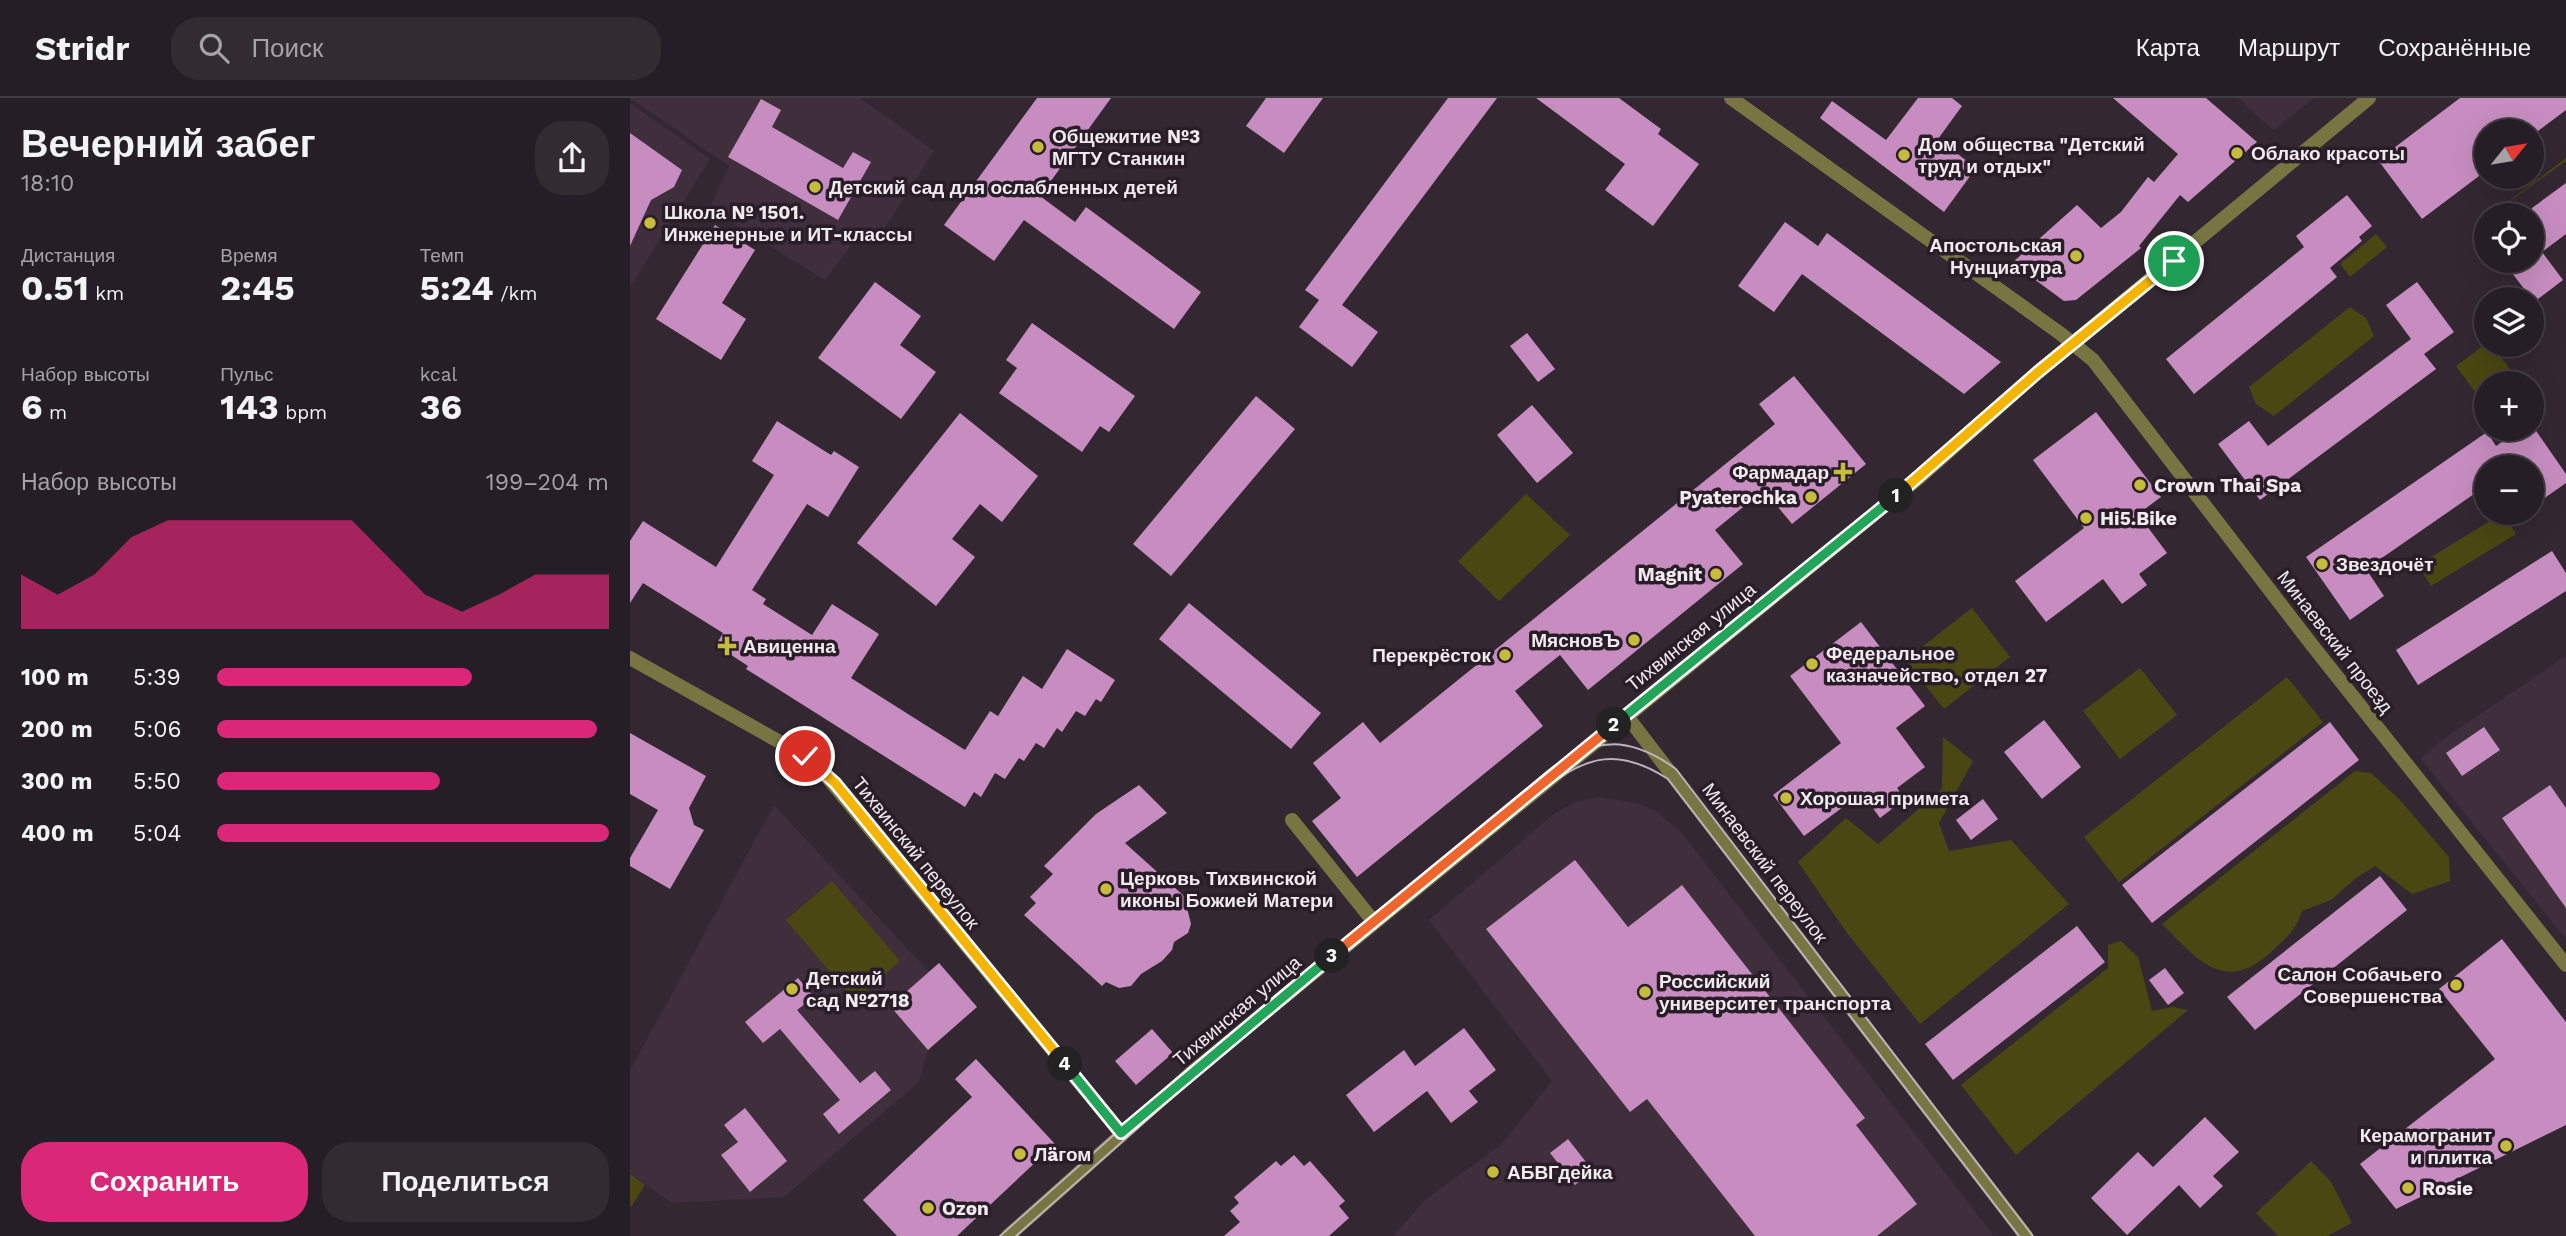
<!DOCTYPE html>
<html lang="ru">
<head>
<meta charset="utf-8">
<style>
	:root { --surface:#261e26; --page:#322b32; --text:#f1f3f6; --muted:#a4a2a7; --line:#423c43; --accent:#db2777 }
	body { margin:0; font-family:"Work Sans",sans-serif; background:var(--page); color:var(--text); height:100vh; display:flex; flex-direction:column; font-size:26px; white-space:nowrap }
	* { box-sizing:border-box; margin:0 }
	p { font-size:23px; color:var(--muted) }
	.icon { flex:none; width:38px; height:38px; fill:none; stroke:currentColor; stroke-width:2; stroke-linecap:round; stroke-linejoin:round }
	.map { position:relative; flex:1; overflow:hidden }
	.side { display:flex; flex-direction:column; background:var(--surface); width:630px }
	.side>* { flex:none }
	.needle { width:46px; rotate:60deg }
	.buttons { position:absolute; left:1844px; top:21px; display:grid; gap:14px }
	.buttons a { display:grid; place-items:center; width:70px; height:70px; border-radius:50%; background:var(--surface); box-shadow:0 7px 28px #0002,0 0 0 2px var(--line); font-size:35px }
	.pin { position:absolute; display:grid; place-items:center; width:60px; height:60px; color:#fff; margin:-30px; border:4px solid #fff; border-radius:50%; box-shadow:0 2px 7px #0007 }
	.km { position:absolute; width:35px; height:35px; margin:-18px; border-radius:50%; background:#222; color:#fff; font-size:19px; line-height:35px; text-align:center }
	.round { display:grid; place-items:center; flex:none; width:74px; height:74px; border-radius:28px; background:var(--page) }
	.head { display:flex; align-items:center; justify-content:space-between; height:119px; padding:0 21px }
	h1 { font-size:38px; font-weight:700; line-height:52px }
	.stats { display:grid; grid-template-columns:repeat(3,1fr); gap:10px; height:119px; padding:7px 21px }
	.stats div { display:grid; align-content:center }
	.stats b { font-size:35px; font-weight:700 }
	.stats small { font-size:19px; font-weight:400 }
	.stats p { font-size:19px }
	.chart { height:196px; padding:14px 21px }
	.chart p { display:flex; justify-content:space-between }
	.chart svg { width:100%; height:126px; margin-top:7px; fill:var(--accent); opacity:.7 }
	.cta { display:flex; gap:14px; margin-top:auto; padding:14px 21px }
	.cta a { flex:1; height:80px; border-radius:28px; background:var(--accent); color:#fff; font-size:28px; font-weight:700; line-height:80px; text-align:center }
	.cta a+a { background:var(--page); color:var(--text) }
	ul { padding:0 21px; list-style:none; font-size:23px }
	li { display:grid; grid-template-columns:112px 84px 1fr; align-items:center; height:52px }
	li i { height:18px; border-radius:9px; background:var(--accent) }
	header { display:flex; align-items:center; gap:42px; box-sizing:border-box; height:98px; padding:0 35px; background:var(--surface); border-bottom:2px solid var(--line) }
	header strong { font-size:33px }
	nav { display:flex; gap:38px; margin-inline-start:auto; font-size:24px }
	.search { width:490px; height:63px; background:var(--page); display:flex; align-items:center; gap:18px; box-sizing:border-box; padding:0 24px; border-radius:28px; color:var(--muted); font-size:26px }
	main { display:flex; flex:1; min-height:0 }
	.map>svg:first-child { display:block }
	.built { fill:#3f2e3c }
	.green { fill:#4b4712 }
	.building { fill:#c78dc0 }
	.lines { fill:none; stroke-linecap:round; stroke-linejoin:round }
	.minor { stroke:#797542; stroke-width:14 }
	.tertiary { stroke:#797542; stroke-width:14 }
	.tram { stroke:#bcb4bb; stroke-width:2 }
	.split-1-casing { stroke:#fff; stroke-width:14 }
	.split-2-casing { stroke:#fff; stroke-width:14 }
	.split-3-casing { stroke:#fff; stroke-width:14 }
	.split-4-casing { stroke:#fff; stroke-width:14 }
	.split-5-casing { stroke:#fff; stroke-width:14 }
	.split-1 { stroke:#f5b400; stroke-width:9 }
	.split-2 { stroke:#22a559; stroke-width:9 }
	.split-3 { stroke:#f0652b; stroke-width:9 }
	.split-4 { stroke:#22a559; stroke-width:9 }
	.split-5 { stroke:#f5b400; stroke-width:9 }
	.poi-dot { fill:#c7bb3c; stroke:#291e28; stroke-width:2.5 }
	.labels { text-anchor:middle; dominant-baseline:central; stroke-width:7; stroke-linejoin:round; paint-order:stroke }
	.poi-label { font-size:19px; font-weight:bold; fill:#f1eaf0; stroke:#291e28; text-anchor:start }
	.street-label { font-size:19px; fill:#f1eaf0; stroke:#291e28 }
</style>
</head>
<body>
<header>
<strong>Stridr</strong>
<div class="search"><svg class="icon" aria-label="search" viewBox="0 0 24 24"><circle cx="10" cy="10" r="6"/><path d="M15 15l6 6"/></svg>Поиск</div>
<nav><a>Карта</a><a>Маршрут</a><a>Сохранённые</a></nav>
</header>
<main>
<section class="side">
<div class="head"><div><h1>Вечерний забег</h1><p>18:10</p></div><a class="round"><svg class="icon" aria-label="share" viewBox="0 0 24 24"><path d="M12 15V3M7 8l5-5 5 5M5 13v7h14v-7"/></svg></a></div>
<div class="stats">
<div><p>Дистанция</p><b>0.51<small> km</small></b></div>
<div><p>Время</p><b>2:45</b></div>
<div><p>Темп</p><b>5:24<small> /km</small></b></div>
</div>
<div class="stats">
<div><p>Набор высоты</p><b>6<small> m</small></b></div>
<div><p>Пульс</p><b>143<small> bpm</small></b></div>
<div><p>kcal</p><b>36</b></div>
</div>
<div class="chart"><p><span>Набор высоты</span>199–204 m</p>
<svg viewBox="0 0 160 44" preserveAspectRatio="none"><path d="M0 44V25L10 32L20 25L30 12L40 6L50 6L60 6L70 6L80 6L90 6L100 19L110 32L120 38L130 32L140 25L150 25L160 25V44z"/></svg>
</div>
<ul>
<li><b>100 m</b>5:39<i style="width:65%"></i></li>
<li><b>200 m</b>5:06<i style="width:97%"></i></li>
<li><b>300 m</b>5:50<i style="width:57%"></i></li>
<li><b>400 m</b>5:04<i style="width:100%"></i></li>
</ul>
<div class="cta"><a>Сохранить</a><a>Поделиться</a></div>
</section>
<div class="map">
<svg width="1936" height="1138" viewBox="0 0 1936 1138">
	<rect width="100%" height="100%" fill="#332832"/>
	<path class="built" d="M0,0H230L304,53L250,137L233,131L195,182L79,111L99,68Z
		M1608,0H1685L1643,32Z
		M0,5L80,61L0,189Z
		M1936,558V841L1791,661L1809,644Z
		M969,699L1009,706L1027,714L1050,733L1364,1138H763L795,1102L872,1046L922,983L799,822L925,715L946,704Z
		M144,707L299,874L260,908L298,952L289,984L154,1099L42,1105L0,1076V973Z"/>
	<path class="green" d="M1936,60V63L1861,117Z
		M1746,136L1757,149L1720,179L1710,166Z
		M1720,209L1736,220L1744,238L1644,318L1626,306L1619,289Z
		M1857,245L1862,247L1890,285H1857V310L1826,268Z
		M896,396L940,437L869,503L828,463Z
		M1873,415L1886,436L1801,488L1788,467Z
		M1342,510L1380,559L1314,611L1275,562Z
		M1510,570L1547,617L1490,661L1453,613Z
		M1657,579L1693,624L1489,784L1454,739Z
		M1313,639L1343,663L1309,725L1319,753L1381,742L1439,806L1290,926L1217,835L1168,764L1216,720L1248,746L1312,691Z
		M1725,673L1741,675L1770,702L1819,759L1820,783L1782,796L1745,768L1726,780L1701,802L1672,813C1666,833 1655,841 1640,855C1594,897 1566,860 1532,826Z
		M202,783L270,863L224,902L156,822Z
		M1491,843L1508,859L1522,913L1543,909L1558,912L1386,1057L1331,987L1478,870V847Z
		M1681,1063L1701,1084L1722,1125L1697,1138H1648L1626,1115Z
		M0,1076L15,1087L1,1109L0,1108Z"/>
	<path class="building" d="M407,0H481L410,98L445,124L456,109L571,194L544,231L394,122L364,163L314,127Z
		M636,0H693L654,55L616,28Z
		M818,0H867L712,207L748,234L722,269L669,229L689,202L675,192Z
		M906,0H989L1031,31L1028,36L1069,66L1023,128L975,92L995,66Z
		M1288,0H1322L1332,8L1308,41L1346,70L1314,114L1190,20L1202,3L1256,42Z
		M1483,0H1576L1627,44L1558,104L1550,97L1509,148L1511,150L1446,202L1434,203L1382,165L1447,107L1471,130L1491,114L1518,79L1524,84L1548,56Z
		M1830,0H1936V12L1908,33H1857V72L1792,121L1748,62Z
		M131,1L151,12L142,29L213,70L223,54L241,64L208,122L98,59Z
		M0,35L52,72L44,89L21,102L0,148Z
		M1936,85V136L1912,154L1933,182L1904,204L1873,163H1902V110Z
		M1717,97L1742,128L1729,139L1732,143L1700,170L1707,179L1564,296L1536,261L1674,149L1666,138Z
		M1155,124L1188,148L1197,135L1371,264L1334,296L1172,176L1144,214L1108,188Z
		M85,127L125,152L92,205L116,221L91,262L26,221Z
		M245,184L291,218L270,247L306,274L271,321L188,260Z
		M1787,184L1824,234L1794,256L1806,271L1630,402L1588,346L1619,323L1638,348L1781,241L1756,207Z
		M402,225L505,298L479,334L470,328L452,354L369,295L387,270L376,262Z
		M897,235L925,271L908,284L880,248Z
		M1164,278L1236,366L1162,426L1134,392L1085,432L1113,466L958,592L930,557L885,593L913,628L727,779L682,723L711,700L683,665L733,624L750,645L1145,326L1129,306Z
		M626,298L665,331L541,478L503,446Z
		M902,307L943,355L907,385L867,337Z
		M1466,314L1531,399L1508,416L1537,455L1509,476L1517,487L1492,506L1473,481L1416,524L1385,483L1454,430L1403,362Z
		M330,315L408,378L372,424L350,406L322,441L345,459L306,508L227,445Z
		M147,323L201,357L204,353L229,369L198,419L177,406L122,492L136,501L133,506L182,537L202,506L249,536L221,580L335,652L360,613L368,618L393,578L412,591L437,551L485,582L471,604L466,601L455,618L446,613L432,634L427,630L414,650L406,645L394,663L389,660L375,681L365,675L351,699L344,694L335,709L116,571L118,568L86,547L93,535L13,485L0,505V443L13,423L86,469L144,377L122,363Z
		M1902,327L1936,376V385L1902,409V369H1857V387L1736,471L1754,498L1720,522L1676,459L1857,334L1866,348L1891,331H1902Z
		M1922,453L1936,475V493L1788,587L1766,552Z
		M559,505L691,615L661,651L529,541Z
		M1231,524L1295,608L1266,630L1295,669L1267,690L1275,701L1250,720L1232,695L1174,738L1143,697L1211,645L1160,578Z
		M1414,622L1451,669L1412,701L1374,654Z
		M1700,624L1729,662L1522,825L1492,787Z
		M1854,629L1870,652L1832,678L1816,655Z
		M0,635L76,678L59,710L64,727L74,732L40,791L0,768V760L28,712L0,696Z
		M509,687L537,715L495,745L554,798L561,826L558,835L544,844L542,852L532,863L511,876L501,888L489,890L476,884L472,888L394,817L406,805L400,799L423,776L414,768L466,716Z
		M1920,687L1936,710V810L1872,720Z
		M1353,701L1368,721L1341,742L1326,722Z
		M945,762L998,829L1052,787L1235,1020L1226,1027L1287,1106L1247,1138H1125L1017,1001L1000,1014L856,831Z
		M1750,778L1777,812L1625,932L1597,899Z
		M1447,828L1475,864L1323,982L1295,946Z
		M1872,841L1936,924V1027L1766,1111L1730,1066L1865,961L1809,891Z
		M309,865L347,909L298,952L260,908Z
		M1535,870L1554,895L1538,907L1519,882Z
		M168,880L184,899L167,912L230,985L245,973L261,992L209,1036L193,1016L210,1002L150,931L133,945L115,924Z
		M834,930L866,972L839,993L848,1004L821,1025L797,993L744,1034L716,997L774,952L785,968Z
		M522,931L543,955L506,987L485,963Z
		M346,961L425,1046L327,1138H267L233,1102L342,999L325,981Z
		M115,1010L157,1063L120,1094L91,1057L108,1044L94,1027Z
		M1575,1019L1609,1054L1583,1078L1593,1088L1570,1110L1549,1087L1497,1137L1461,1100L1508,1054L1523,1069Z
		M938,1041L963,1073L945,1087L920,1055Z
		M664,1057L674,1068L680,1063L715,1103L709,1108L719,1120L699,1138H594L610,1124L600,1113L609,1105L604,1099L646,1063L651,1068Z"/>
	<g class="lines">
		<path class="minor" d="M1101,0L1431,236L1463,262L1682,547L1936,867
			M0,560L175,658L189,669L491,1035
			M996,617L1396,1138
			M662,722L744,824"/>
		<path class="tertiary" d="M378,1138L561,975L1291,378L1408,274L1739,0"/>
		<path class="tram" d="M370,1138L558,971L919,672C964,638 1000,638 1046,671L1403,1138
			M386,1138L565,979L913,692C957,656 990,650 1038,681L1389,1138"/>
	</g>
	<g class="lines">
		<defs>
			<path id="split-1" d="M1266,398L1408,274L1544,163"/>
			<path id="split-2" d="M984,627L1266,398"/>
			<path id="split-3" d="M702,858L984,627"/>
			<path id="split-4" d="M435,966L491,1035L702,858"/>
			<path id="split-5" d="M175,658L205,685L435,966"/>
		</defs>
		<use href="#split-1" class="split-1-casing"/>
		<use href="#split-2" class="split-2-casing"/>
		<use href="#split-3" class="split-3-casing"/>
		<use href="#split-4" class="split-4-casing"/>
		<use href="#split-5" class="split-5-casing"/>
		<use href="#split-1" class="split-1"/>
		<use href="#split-2" class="split-2"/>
		<use href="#split-3" class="split-3"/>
		<use href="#split-4" class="split-4"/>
		<use href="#split-5" class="split-5"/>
	</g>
	<g class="poi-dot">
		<circle cx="408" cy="49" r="7"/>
		<circle cx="1607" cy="55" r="7"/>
		<circle cx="1274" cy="57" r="7"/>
		<circle cx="185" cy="89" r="7"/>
		<circle cx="20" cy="125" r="7"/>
		<circle cx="1446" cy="158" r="7"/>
		<path d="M1209.5 363.5h7v7h7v7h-7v7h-7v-7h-7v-7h7z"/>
		<circle cx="1510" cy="387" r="7"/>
		<circle cx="1181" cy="399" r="7"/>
		<circle cx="1456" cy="420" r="7"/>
		<circle cx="1692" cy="466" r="7"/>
		<circle cx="1086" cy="476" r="7"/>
		<circle cx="1004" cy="542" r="7"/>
		<path d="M93.5 537.5h7v7h7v7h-7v7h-7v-7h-7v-7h7z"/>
		<circle cx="875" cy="557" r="7"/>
		<circle cx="1182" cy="566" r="7"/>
		<circle cx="1156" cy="700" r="7"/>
		<circle cx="476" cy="791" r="7"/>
		<circle cx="1826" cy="887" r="7"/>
		<circle cx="162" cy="891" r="7"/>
		<circle cx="1015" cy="894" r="7"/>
		<circle cx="1876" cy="1048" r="7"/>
		<circle cx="390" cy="1056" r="7"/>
		<circle cx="863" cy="1074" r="7"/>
		<circle cx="1778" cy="1090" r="7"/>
		<circle cx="298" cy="1110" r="7"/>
	</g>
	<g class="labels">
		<g class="poi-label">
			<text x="422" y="38">Общежитие №3<tspan x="422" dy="22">МГТУ Станкин</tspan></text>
			<text x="1288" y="46">Дом общества "Детский<tspan x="1288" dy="22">труд и отдых"</tspan></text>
			<text x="1621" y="55">Облако красоты</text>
			<text x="199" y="89">Детский сад для ослабленных детей</text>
			<text x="34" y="114">Школа № 1501.<tspan x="34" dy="22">Инженерные и ИТ-классы</tspan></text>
			<text x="1432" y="147" text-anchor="end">Апостольская<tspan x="1432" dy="22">Нунциатура</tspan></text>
			<text x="1199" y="374" text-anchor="end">Фармадар</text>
			<text x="1524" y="387">Crown Thai Spa</text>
			<text x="1167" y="399" text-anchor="end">Pyaterochka</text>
			<text x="1470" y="420">Hi5.Bike</text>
			<text x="1706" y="466">Звездочёт</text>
			<text x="1072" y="476" text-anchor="end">Magnit</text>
			<text x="990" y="542" text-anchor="end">МясновЪ</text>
			<text x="113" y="548">Авиценна</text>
			<text x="1196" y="555">Федеральное<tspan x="1196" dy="22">казначейство, отдел 27</tspan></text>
			<text x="861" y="557" text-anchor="end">Перекрёсток</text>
			<text x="1170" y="700">Хорошая примета</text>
			<text x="490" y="780">Церковь Тихвинской<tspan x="490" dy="22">иконы Божией Матери</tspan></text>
			<text x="1812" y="876" text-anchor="end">Салон Собачьего<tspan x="1812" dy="22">Совершенства</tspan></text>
			<text x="176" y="880">Детский<tspan x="176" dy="22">сад №2718</tspan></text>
			<text x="1029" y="883">Российский<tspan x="1029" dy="22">университет транспорта</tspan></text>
			<text x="1862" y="1037" text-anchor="end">Керамогранит<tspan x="1862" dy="22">и плитка</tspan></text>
			<text x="404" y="1056">Лäгом</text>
			<text x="877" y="1074">АБВГдейка</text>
			<text x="1792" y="1090">Rosie</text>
			<text x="312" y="1110">Ozon</text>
		</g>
		<g class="street-label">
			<text transform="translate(1061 539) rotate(-39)">Тихвинская улица</text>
			<text transform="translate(1705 544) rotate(52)">Минаевский проезд</text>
			<text transform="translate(286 755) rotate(51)">Тихвинский переулок</text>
			<text transform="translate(1135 765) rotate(53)">Минаевский переулок</text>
			<text transform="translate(607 913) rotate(-40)">Тихвинская улица</text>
		</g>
	</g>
</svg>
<div class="buttons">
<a><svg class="needle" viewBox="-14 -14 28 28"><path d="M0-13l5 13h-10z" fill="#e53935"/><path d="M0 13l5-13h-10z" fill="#a4a2a7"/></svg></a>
<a><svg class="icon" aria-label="locate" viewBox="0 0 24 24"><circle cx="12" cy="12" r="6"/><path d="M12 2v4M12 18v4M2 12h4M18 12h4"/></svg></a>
<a><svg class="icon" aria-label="layers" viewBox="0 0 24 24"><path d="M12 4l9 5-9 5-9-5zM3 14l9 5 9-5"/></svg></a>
<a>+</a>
<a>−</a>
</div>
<div class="pin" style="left:1544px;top:163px;background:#1e9e55"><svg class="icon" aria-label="arrive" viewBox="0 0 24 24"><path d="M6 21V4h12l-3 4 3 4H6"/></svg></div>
<div class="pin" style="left:175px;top:658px;background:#d93025"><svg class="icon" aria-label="check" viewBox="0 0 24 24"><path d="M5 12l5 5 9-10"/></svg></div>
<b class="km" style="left:1266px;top:398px">1</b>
<b class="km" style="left:984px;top:627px">2</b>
<b class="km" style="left:702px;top:858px">3</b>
<b class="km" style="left:435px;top:966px">4</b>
</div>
</main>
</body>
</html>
